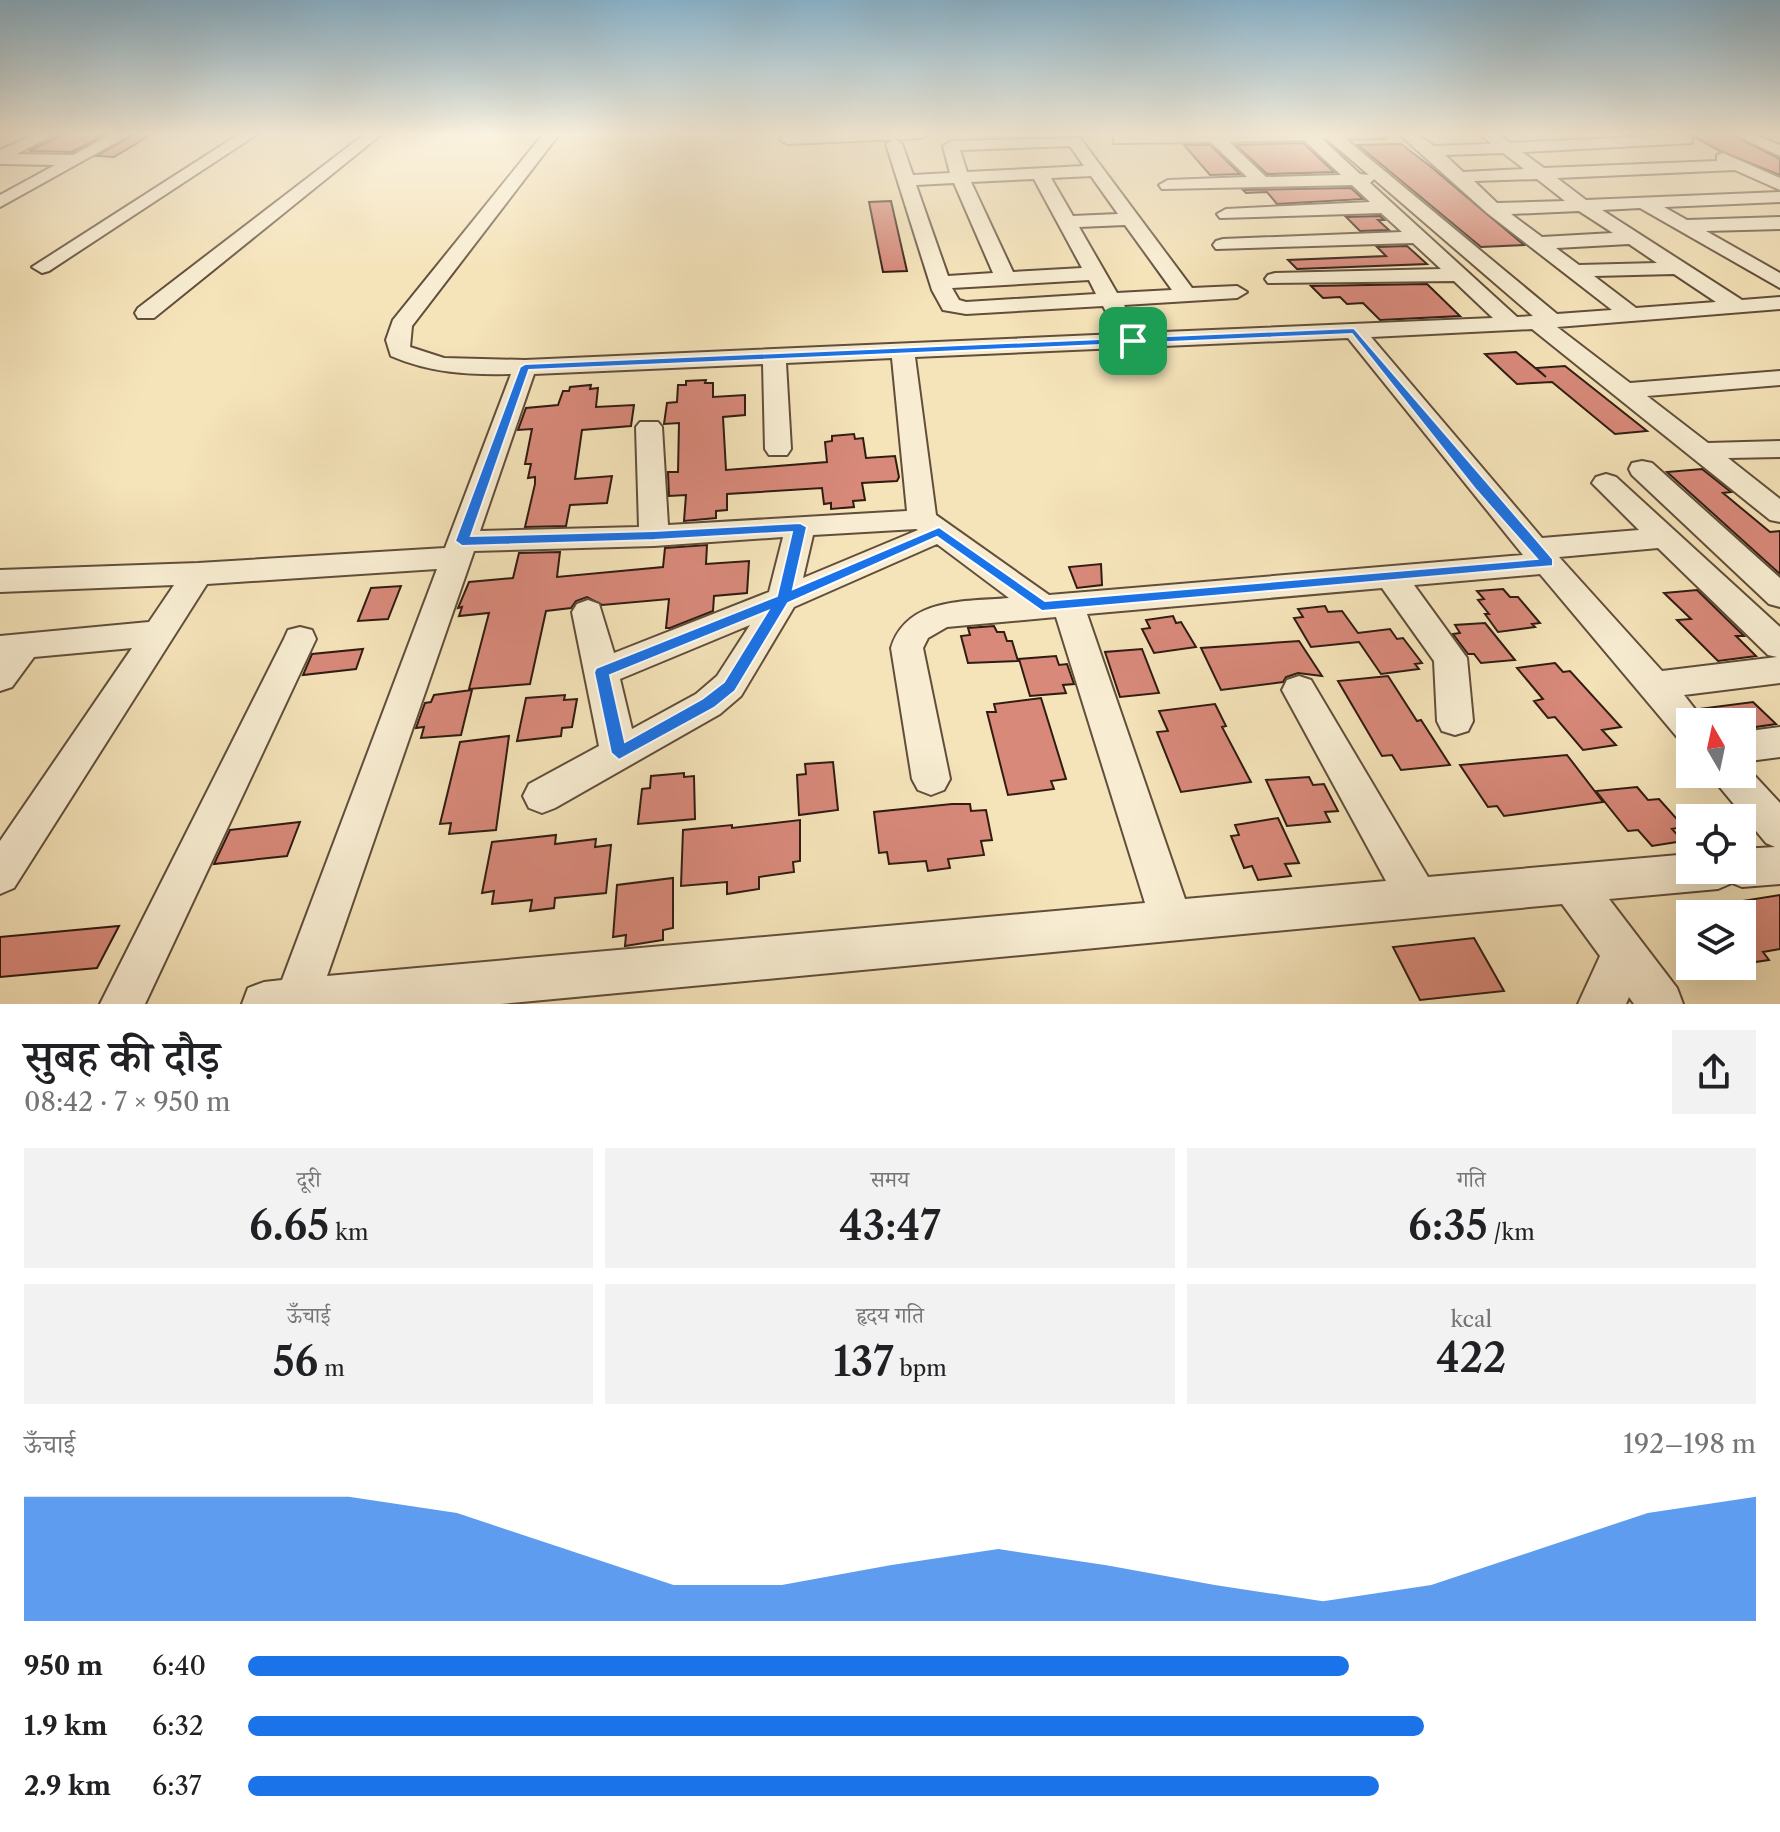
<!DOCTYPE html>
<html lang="hi">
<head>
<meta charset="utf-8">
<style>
	:root { --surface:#fff; --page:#f2f2f2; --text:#202124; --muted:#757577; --accent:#1a73e8 }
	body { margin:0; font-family:"Libre Caslon Text","Noto Serif Devanagari",serif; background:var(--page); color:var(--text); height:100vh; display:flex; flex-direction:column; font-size:30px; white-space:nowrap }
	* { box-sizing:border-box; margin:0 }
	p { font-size:26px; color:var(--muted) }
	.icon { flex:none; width:44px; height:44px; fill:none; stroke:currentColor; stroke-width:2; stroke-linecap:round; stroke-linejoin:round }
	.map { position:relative; height:1004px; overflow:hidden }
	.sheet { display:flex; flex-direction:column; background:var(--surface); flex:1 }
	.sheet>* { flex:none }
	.needle { width:52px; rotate:351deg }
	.controls { position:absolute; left:1676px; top:708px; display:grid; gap:16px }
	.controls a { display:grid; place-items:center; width:80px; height:80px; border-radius:0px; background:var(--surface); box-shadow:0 8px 32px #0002; font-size:40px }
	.pin { position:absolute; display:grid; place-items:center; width:68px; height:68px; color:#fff; margin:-34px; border-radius:16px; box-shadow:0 4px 12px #0006 }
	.round { display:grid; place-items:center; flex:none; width:84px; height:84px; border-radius:0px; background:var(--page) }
	.headline { display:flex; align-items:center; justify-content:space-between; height:136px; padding:0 24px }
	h1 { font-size:44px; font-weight:600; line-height:60px }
	.metrics { display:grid; grid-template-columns:repeat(3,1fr); gap:12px; height:136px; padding:8px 24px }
	.metrics div { display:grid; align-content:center; border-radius:0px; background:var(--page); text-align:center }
	.metrics b { font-size:40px; font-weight:600 }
	.metrics small { font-size:22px; font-weight:400 }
	.metrics p { font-size:22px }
	.chart { height:224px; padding:16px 24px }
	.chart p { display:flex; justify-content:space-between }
	.chart svg { width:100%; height:144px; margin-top:8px; fill:var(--accent); opacity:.7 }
	ul { padding:0 24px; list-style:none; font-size:26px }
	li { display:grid; grid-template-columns:128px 96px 1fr; align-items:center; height:60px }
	li i { height:20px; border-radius:10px; background:var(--accent) }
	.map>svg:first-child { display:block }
	.building { fill:#d8897a; stroke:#301c11; stroke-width:2 }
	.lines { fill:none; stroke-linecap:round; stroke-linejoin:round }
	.minor-casing { stroke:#614e3b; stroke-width:4 }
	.minor { fill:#f8edd2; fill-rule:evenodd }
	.route { fill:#1a73e8; stroke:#fff; stroke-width:2; fill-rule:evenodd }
</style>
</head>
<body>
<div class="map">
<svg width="1780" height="1004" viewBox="0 0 1780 1004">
	<rect width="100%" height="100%" fill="#f5e3b9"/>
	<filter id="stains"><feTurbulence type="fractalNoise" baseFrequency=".0025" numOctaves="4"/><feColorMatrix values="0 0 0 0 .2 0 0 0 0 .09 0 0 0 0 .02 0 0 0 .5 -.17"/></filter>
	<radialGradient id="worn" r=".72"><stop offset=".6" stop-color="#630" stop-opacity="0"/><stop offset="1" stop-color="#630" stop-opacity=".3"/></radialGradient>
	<path class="building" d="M67,133H109L72,152L29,151Z
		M136,133H154L114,157L97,156Z
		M1688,133H1728L1780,159V175L1720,151Z
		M1303,143L1334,172L1267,174L1236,145Z
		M1401,144L1430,166L1524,245L1481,247L1358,145Z
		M1184,145H1210L1240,174L1210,175Z
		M1351,188L1363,199L1277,204L1267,192L1246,193L1243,190Z
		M891,201L907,271L883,272L869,202Z
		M1380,216L1384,220H1378L1389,230L1360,231L1346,217Z
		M1407,246L1427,264L1297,269L1288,260L1386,256L1377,247Z
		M1427,284L1460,316L1380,320L1363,303L1347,304L1340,297L1323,298L1311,286Z
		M1516,352L1546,377L1536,368L1565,366L1647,431L1615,434L1552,382L1517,384L1485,354Z
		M706,380L705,383H713V397L745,395V415L723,417L726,470L827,462L825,442L832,441V436L854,434L855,439L863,438L866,458L895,456L899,477L897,481L862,483L865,500L853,501L854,507L831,509V503L824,504L822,488L727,494V510L716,511V518L684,521L686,495L669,496L668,472H678L679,423L664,424L667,403L677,402L678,385H686V381Z
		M591,385L590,389L598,388L596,407L634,405L631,426L582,430L575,479L612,476L607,503L570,505L566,526L525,527L535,484V477L528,478L531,464H525L532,429L518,430L526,408L558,405L563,391H569L570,387Z
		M1702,469L1731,492L1723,493L1770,532L1780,531V574L1667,472Z
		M707,545L706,564L749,561L747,593L714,596L713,611L670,628H666L669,599L602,605L587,597L576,601L571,608L546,611L530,684L469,689L489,613L459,616L462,607L458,608L469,582L513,578L519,553L560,552L557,577L663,567L665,548Z
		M1101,564L1102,585L1077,588L1069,567Z
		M401,586L388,619L358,621L371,588Z
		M1503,589L1510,597H1518L1540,623L1532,624L1535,627L1498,632L1485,614H1489L1478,600L1484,599L1477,591Z
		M1697,590L1744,636H1736L1756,656L1718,661L1677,620L1691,619L1664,593Z
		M1325,606L1328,612L1342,611L1358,633L1390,629L1397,639L1403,638L1422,663L1415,664L1419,669L1381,674L1359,642L1311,647L1294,618L1303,617L1298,609Z
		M1173,616L1176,623L1181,622L1196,647L1154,653L1142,629L1150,628L1146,620Z
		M1485,623L1515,660L1481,663L1474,654H1468L1453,634L1460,633L1455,625Z
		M994,626L997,632H1004L1007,641H1012L1018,661L968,663L961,636L970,635L968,628Z
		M1299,641L1322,676L1298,673L1286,677L1283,682L1221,690L1201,648Z
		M363,649L356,669L303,675L312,654Z
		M1142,649L1159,693L1120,697L1105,652Z
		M1056,656L1059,665L1067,664L1074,684L1063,685L1066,693L1030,696L1019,659Z
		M1555,663L1563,672L1570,671L1621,727L1602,730L1616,745L1583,750L1555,717L1548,718L1534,701L1543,699L1517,668Z
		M1388,676L1417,721L1421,720L1450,765L1401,770L1392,755L1382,756L1338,681Z
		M472,690L461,735L421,738L424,727L416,728L425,703L431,702L434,695Z
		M565,695L564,700L577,699L572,727L562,728L561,736L517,741L526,698Z
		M1041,698L1066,779L1051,781L1054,789L1008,795L987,712H996L994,704Z
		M1753,702L1776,724L1742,729V722H1708L1699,709Z
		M1215,704L1226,726L1222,727L1251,782L1181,792L1157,732L1168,731L1159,711Z
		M509,736L496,830L449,834L451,823L440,824L460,742Z
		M1567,755L1603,802L1504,816L1497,806L1488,807L1460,765Z
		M833,762L838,810L799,815L797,775L806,774L805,764Z
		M684,773V777L694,776L695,819L638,824L642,789L650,788L651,776Z
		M1309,777L1313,785L1324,784L1338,811L1325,812L1330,822L1287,826L1266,780Z
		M1637,787L1648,800L1659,799L1684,827L1672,829L1683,841L1652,846L1638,830L1628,831L1596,791Z
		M952,804H970L971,811L986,810L992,840L981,841L984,855L948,859L950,868L928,871L926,861L889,864L887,852L879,853L874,812Z
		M1278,818L1299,863L1285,864L1291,876L1258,880L1252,866L1244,868L1231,836L1239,835L1235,825Z
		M800,820V861L793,862L794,872L759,877V889L727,894V882L681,886L683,830L732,825V828Z
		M300,822L287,856L214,864L230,830Z
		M556,835L555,844L596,839L595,847L611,845L606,893L555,898L554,908L530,911L532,900L492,904L494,891L482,893L492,842Z
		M673,878V928L663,930V940L625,946L626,935L613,937L617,885Z
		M1780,895V949L1763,952L1769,960L1742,964V901Z
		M119,926L97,968L0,977V937Z
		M1474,938L1504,991L1420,1000L1393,947Z"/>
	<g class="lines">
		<defs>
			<path id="minor" d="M38,133H57L17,154L73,155L114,133H133L0,207V195L55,165L0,164V150Z
				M241,133H259L49,271L42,273L32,267Z
				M366,133H383L154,318H138L135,313L138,308Z
				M544,133H560L412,326L410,347L444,358L525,360L1118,334L1103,306L966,314L943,310L932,290L886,144L894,139L902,144L913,175L950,173L943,146L951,141L1080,138L1192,288L1237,286L1247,292L1237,298L1124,305L1140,333L1493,318L1454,281L1268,283L1265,279L1268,275L1275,273L1441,269L1413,243L1216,249L1213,245L1216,241L1223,239L1402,232L1381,213L1220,218L1217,214L1226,209L1370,202L1352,185L1162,189L1159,185L1168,180L1247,177L1211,142L1114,143V137L1120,135L1391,133L1384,138L1346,139L1557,314L1612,310L1487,213L1398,133H1415L1434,146L1491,144L1480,133H1496L1510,143L1686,135L1692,137V143L1522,152L1544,168L1717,161V155L1723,153L1780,178V190L1735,170L1557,178L1586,200L1780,192V202L1664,207L1687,220L1780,217V229L1706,231L1780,273V288L1640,208L1602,210L1742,300L1780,297V309L1557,327L1630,383L1780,371V385L1647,396L1708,443L1780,441V457L1728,458L1780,499V522L1770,520L1532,329L1371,337L1542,538L1639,530L1592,483L1596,477L1606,474L1616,477L1780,627V683L1684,695L1705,722H1690V742L1677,737L1540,574L1414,585L1467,658L1473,721L1468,731L1455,735L1442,731L1437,721L1434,661L1382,588L1087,614L1185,899L1386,881L1282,690L1287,680L1299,676L1311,680L1428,877L1690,854V870H1742V849L1775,847L1766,843L1718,785L1712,774H1742V732L1780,727V757L1742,762L1780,803V884L1742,887L1732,883L1718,889L1609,899L1677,988L1683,1004H1634L1629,997L1626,1004H1578L1600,956L1562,904L501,1004H242L248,988L264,982L282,980L437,569L207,584L14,888L0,894V841L132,648L34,657L12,687L0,691V636L149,622L174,585L0,592V570L198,563L445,548L511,374C469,375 430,373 391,356L386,340L393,320ZM1322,139H1327L1369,175L1360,174ZM1304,140L1341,175L1266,177L1229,142ZM1070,146L1084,166L967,172L960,150ZM1503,153L1524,169L1463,172L1445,155ZM1091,176L1118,214L1073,216L1051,178ZM1034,179L1082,268L1013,272L971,182ZM1374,179L1533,316L1517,317L1370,183ZM1537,179L1565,201L1497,203L1474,181ZM954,183L993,273L948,276L916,185ZM1579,211L1613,233L1542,237L1511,214ZM1125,225L1172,290L1117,293L1079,227ZM1629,244L1657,263L1579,265L1556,248ZM1674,274L1716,302L1636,308L1594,276ZM1089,280L1096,294L966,302L959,300L952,288ZM1348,338L1523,555L1049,595L936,515L915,357ZM892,358L907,511L668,525L662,427L658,422H640L636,427L639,527L480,531L534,374L763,364L765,449L769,455H787L791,449L786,363ZM916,529L918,530L803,578L813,535ZM783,537L769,592L614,653L599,604L588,600L577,604L572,612L599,746L529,784L523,796L529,808L542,813L555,808L720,714L741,696L794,607L937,544L1009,598C965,602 907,597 891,648L912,779L918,790L931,795L944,790L950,779L923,648L928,638L947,627L1056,617L1145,903L327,976L474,551L654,546ZM1658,548L1768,655L1777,657L1662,671L1559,557ZM750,625L717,676L696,694L632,729L620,679Z
				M827,133H930L922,138L787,144L779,139L787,134Z
				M1731,133H1751L1780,145V156Z
				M1642,461L1652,463L1780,578V607L1769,604L1632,475L1629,469L1632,463Z
				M300,627L312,630L316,639L145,1004H100L284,639L288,630Z"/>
		</defs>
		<use href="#minor" class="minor-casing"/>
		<use href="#minor" class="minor"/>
	</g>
	<linearGradient id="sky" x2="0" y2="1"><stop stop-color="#8ab8d4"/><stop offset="0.49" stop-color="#faf2e0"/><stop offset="1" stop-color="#faf2e0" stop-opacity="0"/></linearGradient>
	<rect width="1780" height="273" fill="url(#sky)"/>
	<path class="route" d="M1354,328L1553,559V566L1042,611L937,537L788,603L735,691L714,708L619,760L611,753L594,672L596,668L777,596L792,532L654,540L462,546L455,541L520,367L525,364ZM1352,334L1476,490L1537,559L1045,601L939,527L793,589L807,527L800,523L654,531L471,536L529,370ZM768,611L724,682L702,699L625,742L610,675Z"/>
	<rect width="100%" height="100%" filter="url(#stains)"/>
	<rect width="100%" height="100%" fill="url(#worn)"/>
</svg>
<div class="controls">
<a><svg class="needle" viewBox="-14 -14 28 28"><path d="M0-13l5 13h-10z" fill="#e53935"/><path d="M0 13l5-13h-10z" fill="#757577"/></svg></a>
<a><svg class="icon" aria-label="locate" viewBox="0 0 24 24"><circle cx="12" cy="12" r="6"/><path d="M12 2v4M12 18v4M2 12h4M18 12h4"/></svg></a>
<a><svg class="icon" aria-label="layers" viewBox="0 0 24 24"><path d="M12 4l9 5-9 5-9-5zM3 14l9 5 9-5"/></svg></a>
</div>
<div class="pin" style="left:1133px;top:341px;background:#1e9e55"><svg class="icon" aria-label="arrive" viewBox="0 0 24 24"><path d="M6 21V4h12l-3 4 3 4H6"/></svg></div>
</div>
<section class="sheet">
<div class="headline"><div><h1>सुबह की दौड़</h1><p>08:42 · 7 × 950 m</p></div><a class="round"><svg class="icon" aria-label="share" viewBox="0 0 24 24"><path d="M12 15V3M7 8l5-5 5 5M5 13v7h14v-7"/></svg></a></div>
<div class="metrics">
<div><p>दूरी</p><b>6.65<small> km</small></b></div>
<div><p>समय</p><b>43:47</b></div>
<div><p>गति</p><b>6:35<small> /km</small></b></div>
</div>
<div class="metrics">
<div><p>ऊँचाई</p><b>56<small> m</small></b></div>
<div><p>हृदय गति</p><b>137<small> bpm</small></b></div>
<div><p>kcal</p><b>422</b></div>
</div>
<div class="chart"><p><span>ऊँचाई</span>192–198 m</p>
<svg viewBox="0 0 160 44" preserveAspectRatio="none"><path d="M0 44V6L10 6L20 6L30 6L40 11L50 22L60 33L70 33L80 27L90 22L100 27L110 33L120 38L130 33L140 22L150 11L160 6V44z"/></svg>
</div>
<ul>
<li><b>950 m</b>6:40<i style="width:73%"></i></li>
<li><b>1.9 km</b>6:32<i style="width:78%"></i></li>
<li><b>2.9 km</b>6:37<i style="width:75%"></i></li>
</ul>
</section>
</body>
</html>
